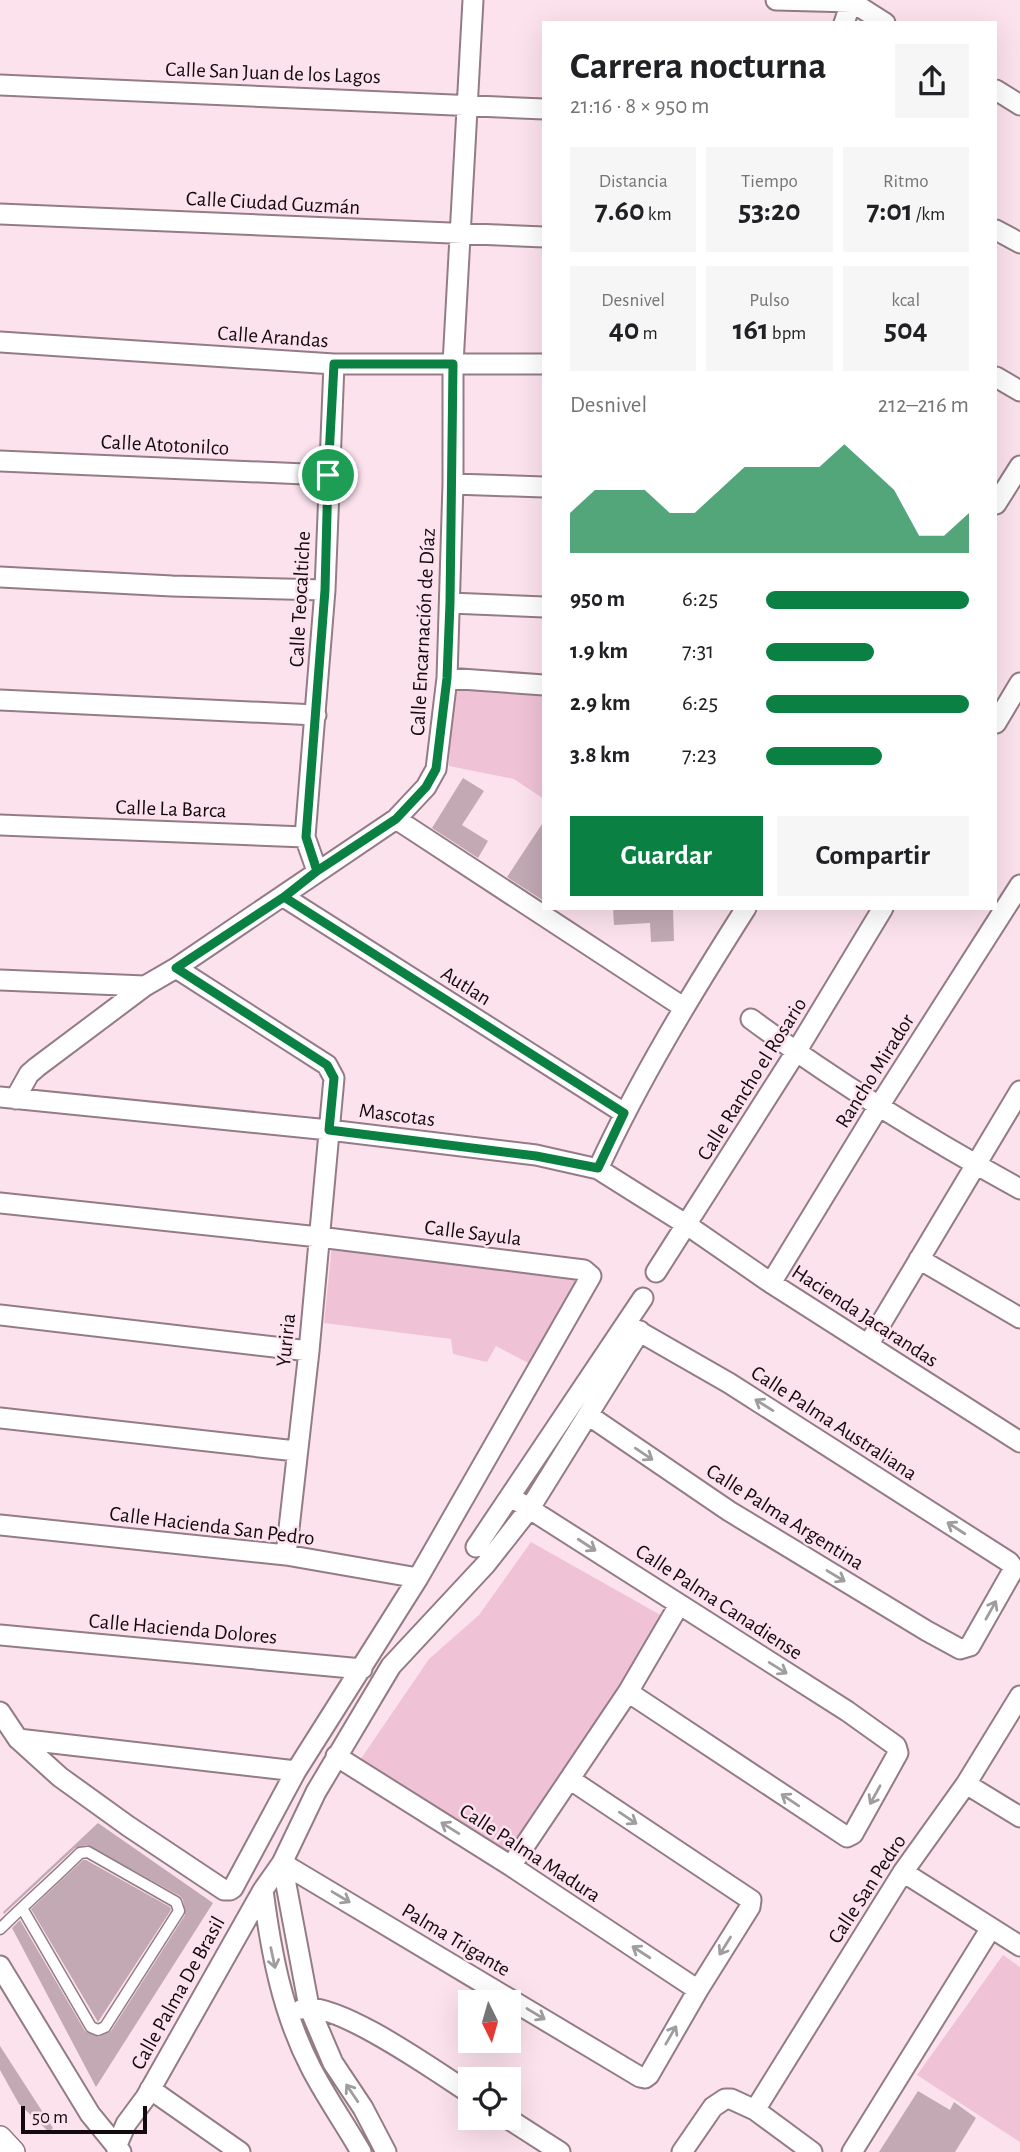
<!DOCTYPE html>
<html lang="es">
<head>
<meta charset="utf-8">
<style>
	:root { --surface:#fff; --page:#f6f6f6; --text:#202124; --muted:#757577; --accent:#0b8043 }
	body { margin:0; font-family:"Alegreya Sans",sans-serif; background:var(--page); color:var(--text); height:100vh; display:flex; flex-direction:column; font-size:26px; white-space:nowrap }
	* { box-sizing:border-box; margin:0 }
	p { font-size:23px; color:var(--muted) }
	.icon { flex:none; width:38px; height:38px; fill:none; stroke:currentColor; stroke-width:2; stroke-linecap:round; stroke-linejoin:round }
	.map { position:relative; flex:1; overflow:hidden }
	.side { position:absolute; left:542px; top:21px; width:455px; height:889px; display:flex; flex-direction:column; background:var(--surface); border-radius:0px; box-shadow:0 7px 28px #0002 }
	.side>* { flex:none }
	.needle { width:46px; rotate:175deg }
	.fabs { position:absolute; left:458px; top:1990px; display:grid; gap:14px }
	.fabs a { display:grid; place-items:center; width:63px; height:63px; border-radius:0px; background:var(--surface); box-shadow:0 7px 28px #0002; font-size:35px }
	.scale { position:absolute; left:21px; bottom:18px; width:126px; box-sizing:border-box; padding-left:7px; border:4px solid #120a0e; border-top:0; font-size:19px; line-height:24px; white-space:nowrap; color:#120a0e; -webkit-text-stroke:5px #fce2ed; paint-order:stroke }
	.pin { position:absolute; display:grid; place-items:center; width:60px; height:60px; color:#fff; margin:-30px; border:4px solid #fff; border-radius:50%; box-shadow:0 2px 7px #0007 }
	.round { display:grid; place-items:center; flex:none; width:74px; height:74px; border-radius:0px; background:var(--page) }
	.head { display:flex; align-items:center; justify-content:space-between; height:119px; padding:0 28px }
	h1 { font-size:38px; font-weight:600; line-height:52px }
	.metrics { display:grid; grid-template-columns:repeat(3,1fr); gap:10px; height:119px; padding:7px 28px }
	.metrics div { display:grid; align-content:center; border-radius:0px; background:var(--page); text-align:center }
	.metrics b { font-size:30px; font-weight:600 }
	.metrics small { font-size:19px; font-weight:400 }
	.metrics p { font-size:19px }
	.chart { height:196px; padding:14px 28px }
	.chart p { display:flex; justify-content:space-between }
	.chart svg { width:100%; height:126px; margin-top:7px; fill:var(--accent); opacity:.7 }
	.action { display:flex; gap:14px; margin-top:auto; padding:14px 28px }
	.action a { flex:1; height:80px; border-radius:0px; background:var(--accent); color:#fff; font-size:28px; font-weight:600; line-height:80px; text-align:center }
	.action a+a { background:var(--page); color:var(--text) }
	ul { padding:0 28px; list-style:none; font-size:23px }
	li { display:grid; grid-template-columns:112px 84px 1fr; align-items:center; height:52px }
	li i { height:18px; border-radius:9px; background:var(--accent) }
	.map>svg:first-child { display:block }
	.green { fill:#f0c2d6 }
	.building { fill:#c2a9b4 }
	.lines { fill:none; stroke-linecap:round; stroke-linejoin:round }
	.service-casing { stroke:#937c86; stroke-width:13 }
	.minor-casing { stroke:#937c86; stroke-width:23 }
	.tertiary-casing { stroke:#937c86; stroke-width:26 }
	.service { stroke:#fff; stroke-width:10 }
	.minor { stroke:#fff; stroke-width:19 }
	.tertiary { stroke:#fff; stroke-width:23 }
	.oneway { stroke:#a09d9f }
	.route-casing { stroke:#fff; stroke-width:14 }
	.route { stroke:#0b8043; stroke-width:9 }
	.labels { text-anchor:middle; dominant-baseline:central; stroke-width:5; stroke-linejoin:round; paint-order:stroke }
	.street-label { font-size:21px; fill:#120a0e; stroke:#fce2ed }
</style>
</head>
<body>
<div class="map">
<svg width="1020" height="2152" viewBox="0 0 1020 2152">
	<rect width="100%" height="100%" fill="#fce2ed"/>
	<path class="green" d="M452,685L544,693V799L514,779L449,766Z
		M332,1245L578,1277L583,1280L532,1365L496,1346L487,1362L453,1354L451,1339L324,1323Z
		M531,1542L664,1617L509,1858L356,1766L429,1659L479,1615Z
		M1003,1955L1020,1967V2142L917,2075Z"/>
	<path class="building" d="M463,778L484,791L462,825L488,841L478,858L432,828Z
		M544,821V901L507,877Z
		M613,908H673L674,941L651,942L650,923L614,925Z
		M98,1823L213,1903L96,2087L12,1928L20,1920L85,2031L99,2037L111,2031L185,1915L183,1900L180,1896L87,1845L75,1848L4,1914L3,1912Z
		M83,1860H86L170,1907L171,1910L98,2022L31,1909Z
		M0,2046L53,2128L49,2132L19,2104L0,2070Z
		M918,2091L950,2110L954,2102L976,2118L955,2152H879Z"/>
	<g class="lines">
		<defs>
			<path id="service" d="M0,1929C26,1903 54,1879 80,1853L88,1852L176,1902L179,1911L105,2027L98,2030L91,2027L22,1908"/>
			<path id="minor" d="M776,0L852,2L885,23
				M844,23L852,0
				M0,85L544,109
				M996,90L1020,105
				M0,214L544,237
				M996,230L1020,243
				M0,342L334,364H544
				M996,377L1020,391
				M0,461L328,475
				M453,484L544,487
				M996,504L1020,466
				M0,577L172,586L325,590
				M450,603L544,607
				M447,678L544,685
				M0,700L316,715
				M996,723L1020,683
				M396,819L683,1007
				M0,825L305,837L317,871
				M305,837L325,590L334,364
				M284,897L624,1113
				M176,968L327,1065L334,1078L309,1351L286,1555
				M0,980L145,986
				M751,1019C836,1082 927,1138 1020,1189
				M0,1097L329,1130L536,1155L598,1169L687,1225L771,1283L1020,1442
				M15,1099L29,1074L37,1067L145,986L176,968L396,819L426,787L436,769L447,678L453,484V364L473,0
				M598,1169C640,1078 692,993 746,908
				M0,1203L319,1237L584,1270L591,1276L418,1578L296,1771L233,1888L230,1890H224L128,1826L60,1777L18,1739L0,1712
				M919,1259L1020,1318
				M656,1272L796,1052L883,908
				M771,1283L879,1106L1020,885
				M0,1315L309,1351
				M868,1345L1020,1091
				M588,1415L729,1511L927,1631L960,1649L970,1646L1012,1572V1566L1009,1562L729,1383L626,1324
				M0,1418L296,1451
				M511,1497L847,1711L896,1746L898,1753L853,1834L847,1837L628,1692
				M0,1525L286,1555L418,1578
				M476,1547L643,1298
				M0,1635L362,1669
				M18,1739L296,1771
				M336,1756L511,1866L698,1990
				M966,1784L1020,1817
				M282,1863L640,2077L645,2078L649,2075L698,1990L750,1907L751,1900L571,1780
				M282,1863L309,2007L333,2063L363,2108L386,2152
				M511,1866L628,1692L679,1605
				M903,1872L1020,1946
				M263,1890C271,1952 282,2012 311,2068C326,2097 345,2124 361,2152
				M0,1966L90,2114L121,2152
				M302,2009C335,1999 440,2074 471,2094
				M150,2089L240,2152
				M755,2110L903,1872L966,1784L1020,1696
				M507,2118L560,2152
				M116,2147L126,2124L146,2097L263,1890L282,1863L316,1792L391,1666L486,1564L530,1508L640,1331
				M682,2152L713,2107L725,2099H731L755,2110L812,2152
				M852,2152L991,1928"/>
			<path id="tertiary" d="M0,2138L13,2152"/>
		</defs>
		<use href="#service" class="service-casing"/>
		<use href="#minor" class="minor-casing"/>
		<use href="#tertiary" class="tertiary-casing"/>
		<use href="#service" class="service"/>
		<use href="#minor" class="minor"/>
		<use href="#tertiary" class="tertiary"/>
	</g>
	<defs><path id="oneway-shaft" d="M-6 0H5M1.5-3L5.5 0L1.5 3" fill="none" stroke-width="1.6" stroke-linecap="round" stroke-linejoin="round" transform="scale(1.75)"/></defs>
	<g class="oneway">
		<use href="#oneway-shaft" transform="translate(764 1405) rotate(-148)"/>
		<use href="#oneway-shaft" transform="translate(644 1454) rotate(34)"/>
		<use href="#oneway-shaft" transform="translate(956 1528) rotate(-147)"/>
		<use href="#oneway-shaft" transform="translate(587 1545) rotate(33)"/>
		<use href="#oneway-shaft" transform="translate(836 1576) rotate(31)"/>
		<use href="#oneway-shaft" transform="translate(991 1610) rotate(-61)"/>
		<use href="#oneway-shaft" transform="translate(778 1668) rotate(32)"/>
		<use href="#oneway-shaft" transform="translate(875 1795) rotate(119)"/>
		<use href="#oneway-shaft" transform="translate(790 1800) rotate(-146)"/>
		<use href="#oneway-shaft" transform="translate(628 1818) rotate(34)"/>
		<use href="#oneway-shaft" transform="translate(450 1828) rotate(-148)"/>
		<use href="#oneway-shaft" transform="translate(341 1897) rotate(31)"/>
		<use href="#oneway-shaft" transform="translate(725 1946) rotate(122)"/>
		<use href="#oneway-shaft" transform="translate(641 1952) rotate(-147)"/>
		<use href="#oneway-shaft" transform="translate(273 1958) rotate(78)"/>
		<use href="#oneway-shaft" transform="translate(536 2014) rotate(31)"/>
		<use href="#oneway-shaft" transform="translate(671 2035) rotate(-60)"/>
		<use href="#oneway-shaft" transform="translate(352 2093) rotate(-124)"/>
	</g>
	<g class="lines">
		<defs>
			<path id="route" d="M328,475L325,590L306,837L317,871L284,897L176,968L327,1065L334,1078L329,1130L536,1156L598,1168L624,1113L284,897L317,871L396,819L426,787L436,769L447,678L450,603L453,364H334L328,475"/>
		</defs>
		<use href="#route" class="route-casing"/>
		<use href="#route" class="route"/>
	</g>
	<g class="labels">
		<g class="street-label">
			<text transform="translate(273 73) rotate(2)">Calle San Juan de los Lagos</text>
			<text transform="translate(273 203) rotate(3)">Calle Ciudad Guzmán</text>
			<text transform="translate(273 337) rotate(4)">Calle Arandas</text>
			<text transform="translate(165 445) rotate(3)">Calle Atotonilco</text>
			<text transform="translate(300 599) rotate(-87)">Calle Teocaltiche</text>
			<text transform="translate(423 632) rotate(-87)">Calle Encarnación de Díaz</text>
			<text transform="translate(171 809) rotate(2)">Calle La Barca</text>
			<text transform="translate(466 986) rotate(32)">Autlan</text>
			<text transform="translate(875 1071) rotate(-58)">Rancho Mirador</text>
			<text transform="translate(752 1079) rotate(-58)">Calle Rancho el Rosario</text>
			<text transform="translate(397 1115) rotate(7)">Mascotas</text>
			<text transform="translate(473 1233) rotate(7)">Calle Sayula</text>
			<text transform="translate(865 1316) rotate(33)">Hacienda Jacarandas</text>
			<text transform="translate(286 1340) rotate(-84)">Yuriria</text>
			<text transform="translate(834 1423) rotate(33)">Calle Palma Australiana</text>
			<text transform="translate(785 1517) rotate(32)">Calle Palma Argentina</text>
			<text transform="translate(212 1526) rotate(7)">Calle Hacienda San Pedro</text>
			<text transform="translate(719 1602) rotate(33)">Calle Palma Canadiense</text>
			<text transform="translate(183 1629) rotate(5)">Calle Hacienda Dolores</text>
			<text transform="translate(530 1853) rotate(33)">Calle Palma Madura</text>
			<text transform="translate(867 1889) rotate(-57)">Calle San Pedro</text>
			<text transform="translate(456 1940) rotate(31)">Palma Trigante</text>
			<text transform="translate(178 1993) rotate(-61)">Calle Palma De Brasil</text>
		</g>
	</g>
</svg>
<div class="fabs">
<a><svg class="needle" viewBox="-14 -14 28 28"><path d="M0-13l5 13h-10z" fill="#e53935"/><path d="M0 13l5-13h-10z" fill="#757577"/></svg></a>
<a><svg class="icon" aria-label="locate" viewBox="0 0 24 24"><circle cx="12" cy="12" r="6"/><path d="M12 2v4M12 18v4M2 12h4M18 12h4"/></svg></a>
</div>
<div class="scale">50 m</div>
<div class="pin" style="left:328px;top:475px;background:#1e9e55"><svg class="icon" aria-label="arrive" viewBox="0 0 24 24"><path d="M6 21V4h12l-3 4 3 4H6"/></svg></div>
<section class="side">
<div class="head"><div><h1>Carrera nocturna</h1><p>21:16 · 8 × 950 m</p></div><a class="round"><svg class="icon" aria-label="share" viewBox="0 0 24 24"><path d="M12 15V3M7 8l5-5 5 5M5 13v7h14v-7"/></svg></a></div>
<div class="metrics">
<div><p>Distancia</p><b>7.60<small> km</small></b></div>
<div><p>Tiempo</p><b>53:20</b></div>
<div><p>Ritmo</p><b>7:01<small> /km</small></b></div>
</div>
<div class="metrics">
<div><p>Desnivel</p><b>40<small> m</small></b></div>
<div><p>Pulso</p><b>161<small> bpm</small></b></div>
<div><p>kcal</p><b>504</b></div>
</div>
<div class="chart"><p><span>Desnivel</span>212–216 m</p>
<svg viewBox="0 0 160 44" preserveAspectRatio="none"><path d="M0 44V30L10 22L20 22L30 22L40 30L50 30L60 22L70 14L80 14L90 14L100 14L110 6L120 14L130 22L140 38L150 38L160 30V44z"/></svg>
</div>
<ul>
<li><b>950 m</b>6:25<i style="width:100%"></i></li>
<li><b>1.9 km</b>7:31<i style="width:53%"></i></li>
<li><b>2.9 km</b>6:25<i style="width:100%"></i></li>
<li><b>3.8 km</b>7:23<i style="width:57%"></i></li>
</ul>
<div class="action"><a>Guardar</a><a>Compartir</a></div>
</section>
</div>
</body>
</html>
